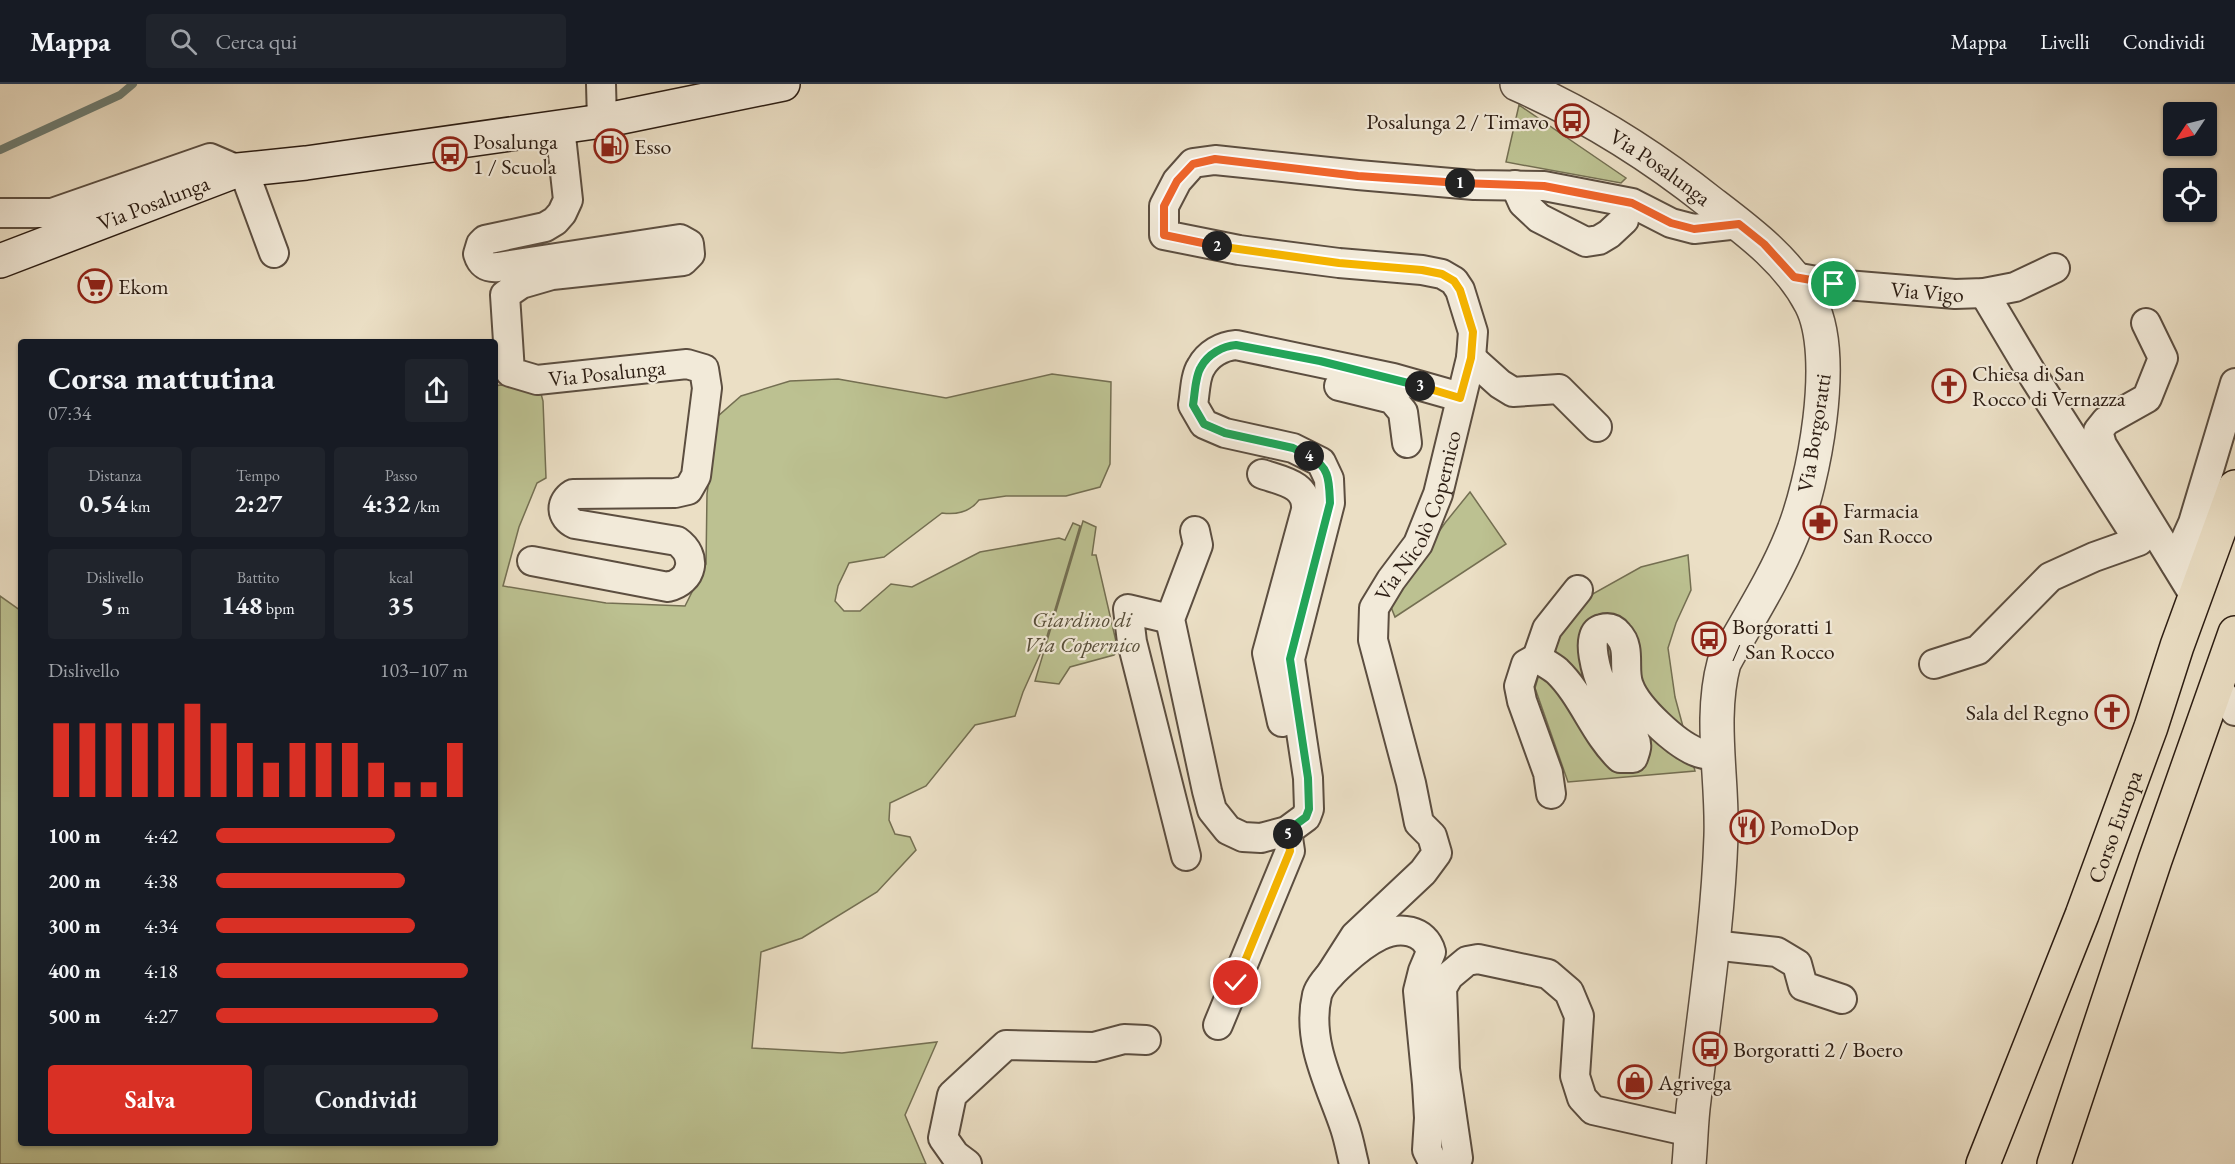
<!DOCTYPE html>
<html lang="it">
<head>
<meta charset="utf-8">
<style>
	:root { --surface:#171b24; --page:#20242c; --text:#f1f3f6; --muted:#9ea1a6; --line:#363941; --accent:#d93025 }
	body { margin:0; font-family:"EB Garamond",serif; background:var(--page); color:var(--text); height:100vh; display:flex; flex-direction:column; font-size:22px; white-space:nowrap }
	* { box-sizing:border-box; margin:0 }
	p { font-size:20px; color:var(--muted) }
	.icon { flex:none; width:33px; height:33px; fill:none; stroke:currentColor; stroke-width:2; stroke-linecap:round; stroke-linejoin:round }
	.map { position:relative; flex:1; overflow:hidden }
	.side { position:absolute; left:18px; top:255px; width:480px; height:807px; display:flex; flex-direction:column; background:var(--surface); border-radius:6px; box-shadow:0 2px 4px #0004 }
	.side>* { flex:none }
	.needle { width:39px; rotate:235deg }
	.fabs { position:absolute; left:2163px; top:18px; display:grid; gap:12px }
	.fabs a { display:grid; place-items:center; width:54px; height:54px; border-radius:6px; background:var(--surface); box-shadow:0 2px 4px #0004; font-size:30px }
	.pin { position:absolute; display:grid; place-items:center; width:51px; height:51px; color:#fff; margin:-26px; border:3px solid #fff; border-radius:50%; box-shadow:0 2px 6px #0007 }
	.km { position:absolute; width:30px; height:30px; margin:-15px; border-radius:50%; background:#222; color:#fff; font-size:16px; line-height:30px; text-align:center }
	.round { display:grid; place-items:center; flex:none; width:63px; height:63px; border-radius:6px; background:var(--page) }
	.summary { display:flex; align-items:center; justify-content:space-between; height:102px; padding:0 30px }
	h1 { font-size:33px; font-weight:700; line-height:45px }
	.figures { display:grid; grid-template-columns:repeat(3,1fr); gap:9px; height:102px; padding:6px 30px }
	.figures div { display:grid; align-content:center; border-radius:6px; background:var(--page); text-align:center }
	.figures b { font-size:26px; font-weight:700 }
	.figures small { font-size:16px; font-weight:400 }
	.figures p { font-size:16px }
	.chart { height:168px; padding:12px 30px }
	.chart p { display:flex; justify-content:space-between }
	.chart svg { width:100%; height:108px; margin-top:6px; stroke:var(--accent); stroke-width:6 }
	.button { display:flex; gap:12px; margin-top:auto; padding:12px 30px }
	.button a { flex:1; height:69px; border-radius:6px; background:var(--accent); color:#fff; font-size:24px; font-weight:700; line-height:69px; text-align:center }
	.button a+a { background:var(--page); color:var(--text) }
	ul { padding:0 30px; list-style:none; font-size:20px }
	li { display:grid; grid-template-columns:96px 72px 1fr; align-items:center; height:45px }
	li i { height:15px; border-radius:8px; background:var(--accent) }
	header { display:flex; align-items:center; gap:36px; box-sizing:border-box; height:84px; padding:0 30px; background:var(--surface); border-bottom:2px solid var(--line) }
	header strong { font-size:28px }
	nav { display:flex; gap:33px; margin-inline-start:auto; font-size:21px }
	.search { width:420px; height:54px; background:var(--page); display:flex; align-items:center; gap:15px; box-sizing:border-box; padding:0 21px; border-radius:6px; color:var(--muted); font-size:22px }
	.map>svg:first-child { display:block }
	.green { fill:#bcc191; stroke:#746f52; stroke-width:1.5 }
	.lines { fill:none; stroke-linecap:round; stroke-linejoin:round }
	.stream { stroke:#6d7d74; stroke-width:8 }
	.minor-casing { stroke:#5c4e40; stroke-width:32 }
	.tertiary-casing { stroke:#5c4e40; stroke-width:36 }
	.secondary-casing { stroke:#2c1d13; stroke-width:36 }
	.primary-casing { stroke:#2c1d13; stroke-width:36 }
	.minor { stroke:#f2ead9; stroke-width:28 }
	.tertiary { stroke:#f2ead9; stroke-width:33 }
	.secondary { stroke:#f2ead9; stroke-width:33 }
	.primary { stroke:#ebdfc5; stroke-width:33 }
	.split-1-casing { stroke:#fff; stroke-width:12 }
	.split-2-casing { stroke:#fff; stroke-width:12 }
	.split-3-casing { stroke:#fff; stroke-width:12 }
	.split-4-casing { stroke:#fff; stroke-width:12 }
	.split-5-casing { stroke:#fff; stroke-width:12 }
	.split-6-casing { stroke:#fff; stroke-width:12 }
	.split-1 { stroke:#f0652b; stroke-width:8 }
	.split-2 { stroke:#f0652b; stroke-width:8 }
	.split-3 { stroke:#f5b400; stroke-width:8 }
	.split-4 { stroke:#22a559; stroke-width:8 }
	.split-5 { stroke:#22a559; stroke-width:8 }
	.split-6 { stroke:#f5b400; stroke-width:8 }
	.labels { text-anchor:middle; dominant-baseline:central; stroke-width:4.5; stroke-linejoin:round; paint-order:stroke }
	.poi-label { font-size:22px; fill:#2c1d13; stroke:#f2ead9; text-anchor:start }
	.street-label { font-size:22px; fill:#2c1d13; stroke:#f2ead9 }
	.park-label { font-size:22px; font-style:italic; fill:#574e39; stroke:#f2ead9 }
</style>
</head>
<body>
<header>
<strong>Mappa</strong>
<div class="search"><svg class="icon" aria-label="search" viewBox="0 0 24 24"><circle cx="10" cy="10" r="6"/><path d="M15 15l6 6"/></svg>Cerca qui</div>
<nav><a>Mappa</a><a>Livelli</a><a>Condividi</a></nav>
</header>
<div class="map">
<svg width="2235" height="1080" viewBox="0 0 2235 1080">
	<rect width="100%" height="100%" fill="#ebdfc5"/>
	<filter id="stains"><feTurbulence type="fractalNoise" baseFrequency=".00333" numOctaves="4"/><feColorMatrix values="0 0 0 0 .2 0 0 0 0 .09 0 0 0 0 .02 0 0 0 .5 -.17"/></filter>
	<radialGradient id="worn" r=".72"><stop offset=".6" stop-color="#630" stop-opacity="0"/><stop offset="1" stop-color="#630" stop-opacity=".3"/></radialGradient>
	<path class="green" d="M1519,21L1626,94L1621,99L1506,78Z
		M1052,290L1111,298L1110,380L1100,403L1066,412H1006L979,416C970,428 957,431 942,429L884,473L849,479L838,502L835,517L844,527H860L891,500L912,503L980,468L1059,454L1065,456L1073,439L1080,442L1045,559L1023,608L1015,632L975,641L926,702L890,719L889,736L895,750L910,753L916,766L877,808L802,854L761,868L752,964L842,969L937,958L905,1031L926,1080H0V512L21,527V1059H495V303L499,301L540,306L543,317L546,394L537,399L519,443L503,502L606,519L685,522L706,480L707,410L717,333L741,312L790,297L838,295L946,314Z
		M1470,408L1506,460L1395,533L1389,518L1445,439Z
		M1083,437L1096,443L1092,471H1096L1118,566L1114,571L1070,583L1059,600L1035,597Z
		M1688,471L1691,506L1676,539L1668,564L1675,613L1695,687L1568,698L1535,604L1545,570L1580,517L1641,483Z"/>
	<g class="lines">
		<path class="stream" d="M0,66L120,11L133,0"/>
		<defs>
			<g id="minor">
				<path d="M601,0L602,37"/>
				<path d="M243,85L274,169"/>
				<path d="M1515,101L1523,119L1539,134L1586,158L1599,156L1609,150L1624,136"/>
				<path d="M0,129H52L210,74L238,86"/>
				<path id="s1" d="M1794,193L1834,200L1955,210L1984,209L2015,203L2055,184"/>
				<path d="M2146,239L2163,274L2147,314L2106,337L2098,347L2102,361L2196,514"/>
				<path d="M1471,274L1500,300L1513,308L1559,305L1597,343"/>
				<path d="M1339,302L1392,315L1403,328L1407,359"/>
				<path d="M1262,390C1282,397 1308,400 1306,426L1267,569L1282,638"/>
				<path d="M1195,447L1198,461L1170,535L1207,707L1212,726L1228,746L1243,753L1261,754L1287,747L1306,733L1309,725L1308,694L1290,575L1330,419L1329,395L1321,378L1293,364L1225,349L1204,340L1193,321C1195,310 1195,292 1201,283C1208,270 1222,262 1236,261L1393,294L1460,313"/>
				<path d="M532,477L668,503C693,497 698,472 677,457L575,440C560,433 560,418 573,410L675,409L688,406L696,392L707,304L704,285L687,280L537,296L510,288L505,211L521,200L552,191L683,177L690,170L689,160L680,155L498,183C487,184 481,180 478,170L481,160L485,156L545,143L555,137L562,129L568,116L560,43"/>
				<path d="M2175,479L2193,439L2235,299"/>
				<path d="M1170,535L1128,525L1132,558L1186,772"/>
				<path d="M1537,574L1547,545L1578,506"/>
				<path d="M1934,580L1978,566L2050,493L2094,473L2139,457L2034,293L1984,209"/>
				<path d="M2217,603L2235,627"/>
				<path d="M1551,710L1548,689L1522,617L1519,602L1526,580L1537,574C1543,578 1551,582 1557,587C1583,612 1594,649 1620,674H1633C1635,668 1638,662 1635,656C1633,648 1623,641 1618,634C1612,626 1608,615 1604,606C1598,593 1583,549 1602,545C1609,543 1614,545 1618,550C1632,564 1622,586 1629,602C1637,624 1676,660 1697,668C1704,671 1712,671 1719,673"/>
				<path d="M1712,861L1777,868L1797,880L1803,902L1842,915"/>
				<path id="s2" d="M1330,891L1355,852L1423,788L1437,769L1432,752L1419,739L1411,699L1373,556L1374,524L1391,496L1418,460L1438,410L1471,274L1473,248L1460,206L1454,197L1442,190L1422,186L1339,179L1239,166L1164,151V122L1177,97L1193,79L1215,76L1358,91L1474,101L1544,102L1632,119L1671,139L1694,145L1739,140"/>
				<path d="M1218,941L1290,767L1287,747"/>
				<path d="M967,1080L955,1071L943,1054L952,1011L1006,961L1094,963L1124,955L1146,956"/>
				<path d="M1354,1080C1351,1068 1349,1056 1345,1044C1331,1002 1306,958 1317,911C1322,893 1362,860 1379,852C1399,842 1425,845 1431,868L1423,887L1418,907L1427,1000L1429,1034L1427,1066L1432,1076L1437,1080"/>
				<path d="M1452,1080L1458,1074L1445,985L1442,904L1449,892L1467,877L1478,875L1548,890L1569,908L1579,932L1575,992L1582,1014L1593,1026L1691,1048"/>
			</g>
			<g id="tertiary">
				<path id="s3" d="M1517,0C1585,30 1651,71 1710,118C1748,147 1789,177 1811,220C1838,272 1814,398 1792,451C1774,496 1747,537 1724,579C1709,634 1723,696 1721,752C1718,841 1704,929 1694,1016C1691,1037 1691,1059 1689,1080"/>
			</g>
			<g id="secondary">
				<path id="s4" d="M0,177L238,86L306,79L602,37L783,0"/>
			</g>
			<g id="primary">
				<path id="s5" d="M1983,1080L2082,831L2151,643L2177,562L2235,403"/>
				<path d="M2054,1080L2155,776L2235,549"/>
			</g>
		</defs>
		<use href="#minor" class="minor-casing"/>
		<use href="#tertiary" class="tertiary-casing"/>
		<use href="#secondary" class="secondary-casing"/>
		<use href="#primary" class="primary-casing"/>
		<use href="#minor" class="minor"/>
		<use href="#tertiary" class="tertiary"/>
		<use href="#secondary" class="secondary"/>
		<use href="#primary" class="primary"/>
	</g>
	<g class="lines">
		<defs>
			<path id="split-1" d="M1460,99L1544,102L1632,119L1671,139L1694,145L1739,140L1764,160L1794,193L1834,200"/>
			<path id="split-2" d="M1217,162L1164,151V122L1177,97L1193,80L1215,75L1358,92L1460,99"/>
			<path id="split-3" d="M1217,162L1339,179L1422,186L1442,190L1454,197L1460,206L1473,248L1471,274L1460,314L1420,302"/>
			<path id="split-4" d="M1309,372L1293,364L1225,349L1204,340L1193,321C1195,310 1195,292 1201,283C1208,270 1223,262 1236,261L1320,277L1420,302"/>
			<path id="split-5" d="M1288,750L1287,747L1306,733L1309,725L1308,694L1290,575L1330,419C1329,397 1330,383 1309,372"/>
			<path id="split-6" d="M1236,899L1290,767L1288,750"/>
		</defs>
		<use href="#split-1" class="split-1-casing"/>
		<use href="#split-2" class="split-2-casing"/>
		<use href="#split-3" class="split-3-casing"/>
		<use href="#split-4" class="split-4-casing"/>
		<use href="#split-5" class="split-5-casing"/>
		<use href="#split-6" class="split-6-casing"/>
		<use href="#split-1" class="split-1"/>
		<use href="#split-2" class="split-2"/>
		<use href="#split-3" class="split-3"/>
		<use href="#split-4" class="split-4"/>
		<use href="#split-5" class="split-5"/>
		<use href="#split-6" class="split-6"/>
	</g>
	<defs>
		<symbol id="bus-ring" viewBox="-11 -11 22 22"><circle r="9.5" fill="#f2ead9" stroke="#8f2418" stroke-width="1.5"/><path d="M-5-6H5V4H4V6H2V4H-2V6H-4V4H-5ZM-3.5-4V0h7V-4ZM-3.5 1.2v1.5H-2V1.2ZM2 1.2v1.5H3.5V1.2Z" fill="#8f2418"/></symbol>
		<symbol id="fuel-ring" viewBox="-11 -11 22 22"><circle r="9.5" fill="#f2ead9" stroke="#8f2418" stroke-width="1.5"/><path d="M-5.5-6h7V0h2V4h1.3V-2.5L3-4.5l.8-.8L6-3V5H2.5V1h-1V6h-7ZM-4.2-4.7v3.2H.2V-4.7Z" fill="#8f2418"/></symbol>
		<symbol id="supermarket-ring" viewBox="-11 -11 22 22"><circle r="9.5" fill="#f2ead9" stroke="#8f2418" stroke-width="1.5"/><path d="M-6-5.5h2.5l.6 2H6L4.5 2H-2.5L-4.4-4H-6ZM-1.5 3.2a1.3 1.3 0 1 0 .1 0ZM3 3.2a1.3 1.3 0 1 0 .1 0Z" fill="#8f2418"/></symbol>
		<symbol id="church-ring" viewBox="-11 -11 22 22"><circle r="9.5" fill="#f2ead9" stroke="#8f2418" stroke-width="1.5"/><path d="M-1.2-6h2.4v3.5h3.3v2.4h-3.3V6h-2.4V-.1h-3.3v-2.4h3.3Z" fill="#8f2418"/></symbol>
		<symbol id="pharmacy-ring" viewBox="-11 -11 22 22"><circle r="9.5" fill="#f2ead9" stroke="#8f2418" stroke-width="1.5"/><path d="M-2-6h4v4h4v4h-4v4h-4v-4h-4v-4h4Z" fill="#8f2418"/></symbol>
		<symbol id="restaurant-ring" viewBox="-11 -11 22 22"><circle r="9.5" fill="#f2ead9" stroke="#8f2418" stroke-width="1.5"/><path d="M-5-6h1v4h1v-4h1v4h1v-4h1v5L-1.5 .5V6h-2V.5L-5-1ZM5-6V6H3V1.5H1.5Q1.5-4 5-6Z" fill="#8f2418"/></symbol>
		<symbol id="shop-ring" viewBox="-11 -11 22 22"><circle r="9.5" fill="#f2ead9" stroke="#8f2418" stroke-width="1.5"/><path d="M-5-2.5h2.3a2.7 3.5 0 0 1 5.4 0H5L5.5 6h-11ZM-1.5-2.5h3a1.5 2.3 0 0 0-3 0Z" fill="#8f2418"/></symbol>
	</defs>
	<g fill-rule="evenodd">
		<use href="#bus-ring" x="1553" y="18" width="38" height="38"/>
		<use href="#fuel-ring" x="592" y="43" width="38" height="38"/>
		<use href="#bus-ring" x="431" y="51" width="38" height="38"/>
		<use href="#supermarket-ring" x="76" y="183" width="38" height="38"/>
		<use href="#church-ring" x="1930" y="283" width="38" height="38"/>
		<use href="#pharmacy-ring" x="1801" y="420" width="38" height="38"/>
		<use href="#bus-ring" x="1690" y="536" width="38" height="38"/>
		<use href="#church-ring" x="2093" y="609" width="38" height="38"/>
		<use href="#restaurant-ring" x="1728" y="724" width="38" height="38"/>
		<use href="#bus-ring" x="1691" y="946" width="38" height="38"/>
		<use href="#shop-ring" x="1616" y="979" width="38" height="38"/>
	</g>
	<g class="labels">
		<g class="poi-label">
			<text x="1549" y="37" text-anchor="end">Posalunga 2 / Timavo</text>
			<text x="473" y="57">Posalunga<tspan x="473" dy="25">1 / Scuola</tspan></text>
			<text x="634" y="62">Esso</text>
			<text x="118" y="202">Ekom</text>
			<text x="1972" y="289">Chiesa di San<tspan x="1972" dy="25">Rocco di Vernazza</tspan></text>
			<text x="1843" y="426">Farmacia<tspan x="1843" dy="25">San Rocco</tspan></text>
			<text x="1732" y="542">Borgoratti 1<tspan x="1732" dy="25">/ San Rocco</tspan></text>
			<text x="2089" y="628" text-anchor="end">Sala del Regno</text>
			<text x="1770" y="743">PomoDop</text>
			<text x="1733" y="965">Borgoratti 2 / Boero</text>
			<text x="1658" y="998">Agrivega</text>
		</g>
		<g class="street-label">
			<text stroke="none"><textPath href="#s3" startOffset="166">Via Posalunga</textPath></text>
			<text stroke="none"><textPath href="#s4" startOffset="164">Via Posalunga</textPath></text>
			<text stroke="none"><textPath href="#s1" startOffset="134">Via Vigo</textPath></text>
			<text transform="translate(607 289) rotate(-6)">Via Posalunga</text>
			<text transform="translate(1814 349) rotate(-81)">Via Borgoratti</text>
			<text stroke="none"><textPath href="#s2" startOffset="524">Via Nicolò Copernico</textPath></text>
			<text stroke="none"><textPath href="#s5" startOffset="362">Corso Europa</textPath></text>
		</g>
		<g class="park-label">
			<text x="1082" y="535">Giardino di<tspan x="1082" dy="25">Via Copernico</tspan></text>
		</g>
	</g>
	<rect width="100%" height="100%" filter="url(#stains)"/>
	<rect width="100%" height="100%" fill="url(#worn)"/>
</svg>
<div class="fabs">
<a><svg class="needle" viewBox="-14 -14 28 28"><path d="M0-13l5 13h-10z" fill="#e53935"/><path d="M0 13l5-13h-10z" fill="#9ea1a6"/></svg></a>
<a><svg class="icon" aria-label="locate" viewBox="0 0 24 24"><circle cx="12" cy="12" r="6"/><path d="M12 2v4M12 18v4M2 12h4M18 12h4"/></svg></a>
</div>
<div class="pin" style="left:1834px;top:200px;background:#1e9e55"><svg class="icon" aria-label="arrive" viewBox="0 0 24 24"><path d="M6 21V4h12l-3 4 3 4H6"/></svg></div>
<div class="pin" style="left:1236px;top:899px;background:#d93025"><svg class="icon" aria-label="check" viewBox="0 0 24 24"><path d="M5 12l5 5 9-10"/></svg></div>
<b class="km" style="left:1460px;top:99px">1</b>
<b class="km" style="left:1217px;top:162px">2</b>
<b class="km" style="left:1420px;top:302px">3</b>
<b class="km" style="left:1309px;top:372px">4</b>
<b class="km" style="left:1288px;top:750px">5</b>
<section class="side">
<div class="summary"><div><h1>Corsa mattutina</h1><p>07:34</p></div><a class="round"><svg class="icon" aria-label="share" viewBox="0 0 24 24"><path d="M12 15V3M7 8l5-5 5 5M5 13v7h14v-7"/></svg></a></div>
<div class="figures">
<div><p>Distanza</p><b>0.54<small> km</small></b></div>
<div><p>Tempo</p><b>2:27</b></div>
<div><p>Passo</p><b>4:32<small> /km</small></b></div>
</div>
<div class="figures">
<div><p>Dislivello</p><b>5<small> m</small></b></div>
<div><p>Battito</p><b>148<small> bpm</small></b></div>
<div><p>kcal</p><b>35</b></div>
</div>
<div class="chart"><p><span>Dislivello</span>103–107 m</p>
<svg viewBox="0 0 160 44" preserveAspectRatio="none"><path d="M5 44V14M15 44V14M25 44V14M35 44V14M45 44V14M55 44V6M65 44V14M75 44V22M85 44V30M95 44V22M105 44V22M115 44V22M125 44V30M135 44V38M145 44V38M155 44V22"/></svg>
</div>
<ul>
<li><b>100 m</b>4:42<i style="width:71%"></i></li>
<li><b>200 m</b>4:38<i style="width:75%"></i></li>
<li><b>300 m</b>4:34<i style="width:79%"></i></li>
<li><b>400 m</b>4:18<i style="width:100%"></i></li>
<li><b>500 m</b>4:27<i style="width:88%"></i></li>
</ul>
<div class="button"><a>Salva</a><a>Condividi</a></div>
</section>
</div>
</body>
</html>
